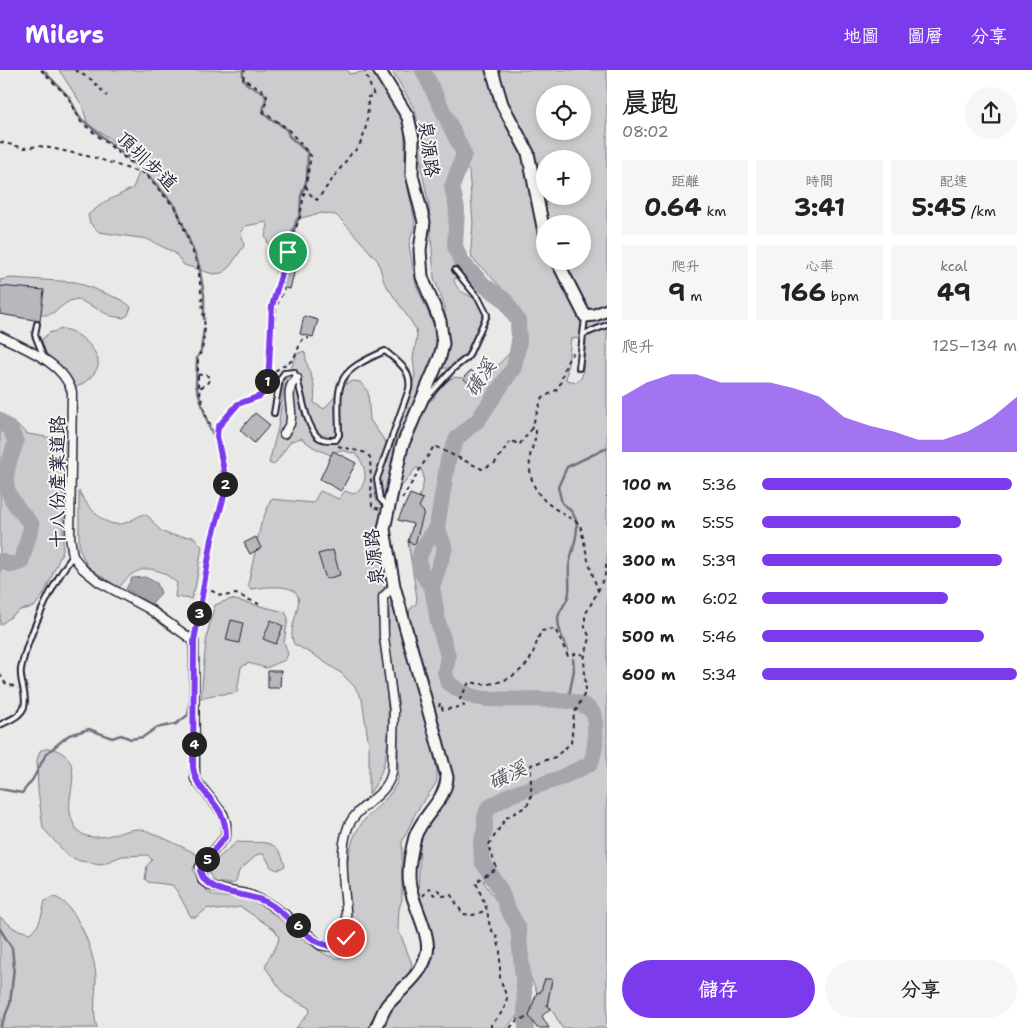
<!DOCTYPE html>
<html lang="zh-TW">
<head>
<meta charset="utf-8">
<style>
	:root { --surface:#fff; --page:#f6f6f6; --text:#222; --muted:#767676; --accent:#7c3aed }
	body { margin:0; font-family:"Shantell Sans","LXGW WenKai TC",sans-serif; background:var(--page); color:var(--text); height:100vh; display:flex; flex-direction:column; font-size:19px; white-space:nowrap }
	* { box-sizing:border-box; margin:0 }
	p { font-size:16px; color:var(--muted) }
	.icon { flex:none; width:28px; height:28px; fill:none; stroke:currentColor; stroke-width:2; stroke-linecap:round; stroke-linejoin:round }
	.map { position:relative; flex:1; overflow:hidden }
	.sheet { display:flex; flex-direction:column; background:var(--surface); width:425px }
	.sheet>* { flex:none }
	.controls { position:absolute; left:536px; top:15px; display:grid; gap:10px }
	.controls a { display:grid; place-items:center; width:55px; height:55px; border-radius:50%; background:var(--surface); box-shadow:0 2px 8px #0003; font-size:25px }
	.pin { position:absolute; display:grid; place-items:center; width:42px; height:42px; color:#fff; margin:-21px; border:2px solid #fff; border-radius:50%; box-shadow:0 1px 5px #0007 }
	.km { position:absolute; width:25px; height:25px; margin:-12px; border-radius:50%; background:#222; color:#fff; font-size:14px; line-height:25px; text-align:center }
	.round { display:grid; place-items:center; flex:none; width:52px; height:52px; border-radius:26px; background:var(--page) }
	.summary { display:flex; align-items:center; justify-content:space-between; height:85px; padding:0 15px }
	h1 { font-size:28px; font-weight:700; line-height:38px }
	.figures { display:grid; grid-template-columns:repeat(3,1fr); gap:8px; height:85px; padding:5px 15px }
	.figures div { display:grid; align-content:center; border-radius:0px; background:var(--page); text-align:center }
	.figures b { font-size:25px; font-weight:700 }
	.figures small { font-size:14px; font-weight:400 }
	.figures p { font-size:14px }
	.chart { height:140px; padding:10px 15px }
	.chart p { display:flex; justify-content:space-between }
	.chart svg { width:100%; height:90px; margin-top:5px; fill:var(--accent); opacity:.7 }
	.button { display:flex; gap:10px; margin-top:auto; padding:10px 15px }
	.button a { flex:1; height:58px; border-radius:30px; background:var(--accent); color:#fff; font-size:20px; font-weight:700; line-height:58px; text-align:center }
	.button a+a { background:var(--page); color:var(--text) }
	ul { padding:0 15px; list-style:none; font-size:16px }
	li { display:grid; grid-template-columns:80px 60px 1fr; align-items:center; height:38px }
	li i { height:12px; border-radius:6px; background:var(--accent) }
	header { display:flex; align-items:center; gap:30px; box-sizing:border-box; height:70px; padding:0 25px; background:var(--accent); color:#fff }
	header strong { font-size:24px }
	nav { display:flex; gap:28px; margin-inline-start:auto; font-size:18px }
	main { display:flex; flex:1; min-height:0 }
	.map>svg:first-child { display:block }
	.green { fill:#ccccce; stroke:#777784; fill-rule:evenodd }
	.water { fill:#a5a5ac; stroke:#71717f }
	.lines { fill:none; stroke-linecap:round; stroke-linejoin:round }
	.stream { stroke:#71717f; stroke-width:2.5 }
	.river { stroke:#a5a5ac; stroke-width:16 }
	.building { fill:#b8b8bc; stroke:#22223b }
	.lane-casing { stroke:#22223b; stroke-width:8 }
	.street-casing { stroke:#22223b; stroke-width:11 }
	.secondary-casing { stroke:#22223b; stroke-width:15 }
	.path { stroke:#22223b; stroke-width:2; stroke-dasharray:4 4; stroke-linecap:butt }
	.lane { stroke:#f6f6f2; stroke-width:4 }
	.street { stroke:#f6f6f2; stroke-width:8 }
	.secondary { stroke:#f6f6f2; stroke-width:11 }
	.route-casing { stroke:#fff; stroke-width:10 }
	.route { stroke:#7c3aed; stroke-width:6 }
	.labels { text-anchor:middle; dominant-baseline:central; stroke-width:4; stroke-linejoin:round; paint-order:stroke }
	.street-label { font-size:19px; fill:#22223b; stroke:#f6f6f2 }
	.water-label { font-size:20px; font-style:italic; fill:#565668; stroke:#f6f6f2 }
</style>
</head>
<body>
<header>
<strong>Milers</strong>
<nav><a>地圖</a><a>圖層</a><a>分享</a></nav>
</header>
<main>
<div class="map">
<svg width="607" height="958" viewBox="0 0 607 958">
	<rect width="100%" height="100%" fill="#e9e9e7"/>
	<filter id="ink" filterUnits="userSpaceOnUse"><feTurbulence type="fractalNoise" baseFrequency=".02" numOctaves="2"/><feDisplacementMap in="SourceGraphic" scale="10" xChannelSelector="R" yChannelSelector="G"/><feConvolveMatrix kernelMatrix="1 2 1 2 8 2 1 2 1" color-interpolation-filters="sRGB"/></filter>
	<g filter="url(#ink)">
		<path class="green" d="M59,0H348L349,4L376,0L381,15L396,32L405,55V104L415,152L409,175L416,214L436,261L438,274L437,288L381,446L385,519L379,527C379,543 379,558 380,574C386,620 400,685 369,724V676L362,629L354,616L341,603L314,585L294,574C282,548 332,507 251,519L248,515L261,454L271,429L313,433L320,421L339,429L345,421L353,424L358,422C369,410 366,396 356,384L340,380L330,385L313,377L301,368L291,371L274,395L269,393L278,358L284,315L297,284L304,281C307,286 305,291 308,297C313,310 316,318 314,333L324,339L347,313L354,311L360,312L368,322L370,350L387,374L391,373L415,306L413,288L417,267L416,259L384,212L378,191L348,157L336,145L322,143L296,149L281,193L278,196L265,166L268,156L267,152L245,156L241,161L244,176L230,196L222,203L213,204L184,195L175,183L147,169L99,162L90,153L88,145L103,133L133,118L141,98L108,67L88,55L82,35Z
			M392,0H607V958H562L551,938L547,936L552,910L545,909L540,923L537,922L526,897L523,867L517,851L500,822L490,811H483C499,834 519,860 519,889C519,915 514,920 524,946L516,947L506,958H380L391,938L426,903L431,894L432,882L418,825L420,772L422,760L451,713L427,608L409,546L410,539L416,534L417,528L408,472L415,474L419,437L422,429L419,427C423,417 426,409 421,399L416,398L403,415L398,411L405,382L425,334L433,329L442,314L454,307L463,308L480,323L500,293L514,278L520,244L499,215L472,188L471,178L473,153L469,101L465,97L455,125V140L464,182L454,211C461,230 476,219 484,245L470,279L450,298H443L445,237L434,208L429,136L422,101L419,58L415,40ZM545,24H582V61H545ZM545,89H582V126H545ZM545,154H582V191H545ZM571,268L580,269L586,272L582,307L577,312L566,310Z
			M11,208L76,212L122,230L131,237L128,245L123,248L111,246L78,229C64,230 60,241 50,244C34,249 13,234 0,227V210Z
			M62,259C76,259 101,281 98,296C95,306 83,314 75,318C70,300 53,298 46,285C44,280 43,274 42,269L49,263Z
			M0,342L28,364L65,370L68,378L63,414V480L44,524L34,537L20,540L0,555Z
			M79,421C87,436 105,460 125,453C131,451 137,447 143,444C152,447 152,452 158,458C166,467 183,466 194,467L202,477L195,518L191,529L175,527L177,513C156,494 136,493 119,518L88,497L83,487L79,477Z
			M231,529L285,542L288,548L284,572L288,584L285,590L266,598L248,593L241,597L237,622C224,626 213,622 201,629C204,597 204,566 215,535Z
			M391,530L394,531L432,673L437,701V712L416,742L402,772V829L399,839L398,858L412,894L409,904L388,925L371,958H296L310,941L309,938L285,925L265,897C268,886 278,878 279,867L275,860L241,837L218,840L208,838L196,847H191L177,821L172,815L148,812L145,809L147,796L152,790L148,785L122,786L102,794L80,791L68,786L43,758L38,720L37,690L40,681C52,674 70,684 72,698C76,718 62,736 76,758C89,778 123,759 138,759C147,759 180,776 191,781L197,785L198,789L193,799C212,845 228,816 258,833C278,844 317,887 337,888C345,889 350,881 354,874C350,835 337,787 362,753C374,738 392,728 398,709V635L388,564Z
			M237,772C263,774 278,766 285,796L277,800L271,797L264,784H258L239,801L236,812L232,814L214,812L208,801L217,789Z
			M53,827C76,830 96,887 96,908C96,925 92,941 97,958H0V847L15,859L30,863C41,856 42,843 45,831Z"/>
		<path class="water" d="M145,507L157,513L161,523L151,534L126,519L132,508Z"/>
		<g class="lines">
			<path class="stream" d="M43,0L69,27L80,48L147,104L176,137L199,195L204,225V249
				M243,0C241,16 253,17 264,23L266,28L263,42L270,49L277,52L287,60L289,66L308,83L307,109L301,126L300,144L285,184L271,237L266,305
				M204,259L201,280L197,288L196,315L209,357L214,366
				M216,363L219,354L236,334L265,323L267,316
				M151,534L178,556L193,564L211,469L222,426L220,395
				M568,580C563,570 558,560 558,548C559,540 566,534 568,527C571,518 568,505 569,496C573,472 588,450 562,433L558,417L567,397L607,378
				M568,631L574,600L573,589
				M0,719L22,723L33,709L46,684L69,665L89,659L112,668L121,665L131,669L143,667L156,658L176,654L188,645L191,625
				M0,859L12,878L14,897L10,934L0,958"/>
			<path class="river" d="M423,0L464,84L452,117L457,139L455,176L461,191L484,215L505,230L518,251L519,272L514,297L478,350L457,368L448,390L437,457L445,478L432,517L438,552L448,586L445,602L448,613L459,620
				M0,351L10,359L16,372C0,414 2,421 32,455L21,492L12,495L0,491
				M432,517C409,491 420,482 437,457
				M467,624C492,639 587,615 595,648C596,652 595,656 595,660C596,672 595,683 590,694L560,708L510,725L488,738L485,748V759L481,774L482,791L500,819L507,838L518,857L524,918L526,958"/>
		</g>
		<path class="building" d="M293,169L302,172L290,219L278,217Z
			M0,216L44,220L40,251L0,244Z
			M304,246L318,250L313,267L300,264Z
			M471,300L483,311L475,320L463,308Z
			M255,343L270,355L254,373L240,360Z
			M333,381L356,393L341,421L320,409Z
			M410,424L423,429L419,437L424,442L415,474L408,472L413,454L398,450Z
			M256,467L261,478L250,484L244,473Z
			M333,480L340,505L326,509L318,484Z
			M231,550L243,553L239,573L226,570Z
			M271,550L283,556L276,574L263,569Z
			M268,601H281L280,618H268Z
			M545,909H552L547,936L551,938L542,946L549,958H537L529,946L537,922L540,923Z"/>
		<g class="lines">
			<defs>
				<path id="lane" d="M37,254L35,265L44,288
					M584,264L607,255
					M579,298L585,248
					M424,331L454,298L468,287L487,245L479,229L455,200
					M274,343L280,309L284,303L294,302C303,320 303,350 317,366C322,371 330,370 336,370L339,365C338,312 332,304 385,281C398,292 412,300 409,319L377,409L380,429L386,435
					M0,655C9,650 20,647 24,637C28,624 19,612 21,599C27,568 53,511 73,486"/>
				<path id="street" d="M0,266C26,279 64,293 72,322L70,467L73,486L83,499L99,512L149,539L194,571L195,709L223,744L226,753V766L200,797L203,811C220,824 237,819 255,827C280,837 300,857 320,875C331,878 339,877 346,868C350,832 335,793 348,757C357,734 387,728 392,702L394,641L384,567L383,527L394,516
					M284,364C286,361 288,357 290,354C295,337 282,321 297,308"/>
				<path id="secondary" d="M492,0L502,34L528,83L545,167
					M557,191L585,246L595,245L607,240
					M376,958C380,950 383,940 388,934C402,918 422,905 427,883C431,865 413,835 410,816C407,801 411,782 415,767C422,745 446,731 447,707L394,516L384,459L402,376L440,287L443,274L440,251L422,207L420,180L424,152L412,105L413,69L408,47L379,0"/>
			</defs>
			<use href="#lane" class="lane-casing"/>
			<use href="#street" class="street-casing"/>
			<use href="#secondary" class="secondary-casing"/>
			<path class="path" d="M41,0L68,27L81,52L147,106L177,140L198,196L205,258L202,281L198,287V315L207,349L217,366
				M75,0L92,10L107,26
				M0,72L25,78L39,76L55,79L96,88L135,101L139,100
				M306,116L309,123L317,130L351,84C367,73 368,45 368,27L374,26L365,2L367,0
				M198,305L206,304L210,309L206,315L199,318
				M269,314L276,237L284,219
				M270,315L273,302L293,290L302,270L309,268
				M338,376L366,383L370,387L372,437L380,439
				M607,426V427
				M402,429L434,376L482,399L495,393L511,370L519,375L531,360
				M204,517L222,526L236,524L259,534
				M598,521L605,505L607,490
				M195,563L212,469L224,426L225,406L217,366L218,357L238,334L261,326L268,317L269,275L272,236L285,187L300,147L311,86L288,59L264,42L267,25L261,19L243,9L245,0
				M0,604L5,613L18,618
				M439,637L440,633L443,640L464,636L460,629L468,614L472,612C491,619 517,608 529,591C534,583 537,570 541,561L555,559L568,586L579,583L585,586
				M423,826L429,818L434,825L438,820L443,826L451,825L463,844L473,845L487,840
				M491,958V955L504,940L507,928L500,908V881L497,867L490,858L487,840L476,812L497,798L488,776L506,748L527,736L531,727V695L555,687L571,673L574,644L586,621L584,589L590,568L585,557V545L598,521L588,490L580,454C552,437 527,427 530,387C531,378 536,371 536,361L531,360L542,328C546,325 553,323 556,320C564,313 561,294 576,280
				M510,958L518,949L530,948"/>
			<use href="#lane" class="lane"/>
			<use href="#street" class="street"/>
			<use href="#secondary" class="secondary"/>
		</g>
	</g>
	<g class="lines" filter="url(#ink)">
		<defs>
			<path id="route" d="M288,182L272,236L268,317L260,326L238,334L218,357L217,366L225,406L224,426L212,469L194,571L193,697C197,727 226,731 226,766L203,793L200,801C208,827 244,821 266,832C289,843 311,879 337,876L346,868"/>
		</defs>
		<use href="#route" class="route-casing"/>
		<use href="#route" class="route"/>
	</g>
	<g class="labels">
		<g class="street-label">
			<text transform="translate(429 79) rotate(83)">泉源路</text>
			<text transform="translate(147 91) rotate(44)">頂圳步道</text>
			<text transform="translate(57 412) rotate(-90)">十八份產業道路</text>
			<text transform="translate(374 487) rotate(-96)">泉源路</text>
		</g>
		<g class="water-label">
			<text transform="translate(480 308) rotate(-57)">磺溪</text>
			<text transform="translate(507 705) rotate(-25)">磺溪</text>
		</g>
	</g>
</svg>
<div class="controls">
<a><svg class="icon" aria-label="locate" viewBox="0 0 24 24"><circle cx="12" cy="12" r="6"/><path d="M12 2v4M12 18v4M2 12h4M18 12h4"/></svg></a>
<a>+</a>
<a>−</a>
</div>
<div class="pin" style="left:288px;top:182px;background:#1e9e55"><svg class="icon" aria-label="arrive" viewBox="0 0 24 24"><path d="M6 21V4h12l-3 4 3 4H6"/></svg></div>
<div class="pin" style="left:346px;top:868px;background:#d93025"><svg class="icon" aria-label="check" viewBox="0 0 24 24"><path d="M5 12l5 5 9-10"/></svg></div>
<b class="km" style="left:267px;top:311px">1</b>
<b class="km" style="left:225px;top:414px">2</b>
<b class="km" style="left:199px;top:543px">3</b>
<b class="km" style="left:194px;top:674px">4</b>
<b class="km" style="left:207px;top:789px">5</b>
<b class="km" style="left:298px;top:855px">6</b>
</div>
<section class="sheet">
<div class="summary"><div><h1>晨跑</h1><p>08:02</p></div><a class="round"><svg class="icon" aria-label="share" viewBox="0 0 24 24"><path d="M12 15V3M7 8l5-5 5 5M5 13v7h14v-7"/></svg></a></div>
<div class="figures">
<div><p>距離</p><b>0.64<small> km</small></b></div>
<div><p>時間</p><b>3:41</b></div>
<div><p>配速</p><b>5:45<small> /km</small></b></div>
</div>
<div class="figures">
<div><p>爬升</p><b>9<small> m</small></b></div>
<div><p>心率</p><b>166<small> bpm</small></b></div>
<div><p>kcal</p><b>49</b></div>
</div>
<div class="chart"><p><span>爬升</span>125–134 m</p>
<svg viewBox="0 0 160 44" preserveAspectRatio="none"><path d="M0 44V17L10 10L20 6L30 6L40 10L50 10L60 10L70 13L80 17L90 27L100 31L110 34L120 38L130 38L140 34L150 27L160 17V44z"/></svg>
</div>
<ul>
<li><b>100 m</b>5:36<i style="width:98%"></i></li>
<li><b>200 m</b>5:55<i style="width:78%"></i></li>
<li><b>300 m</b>5:39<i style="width:94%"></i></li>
<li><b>400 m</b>6:02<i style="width:73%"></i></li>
<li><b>500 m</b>5:46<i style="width:87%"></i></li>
<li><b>600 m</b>5:34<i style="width:100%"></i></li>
</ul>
<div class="button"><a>儲存</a><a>分享</a></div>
</section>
</main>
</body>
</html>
